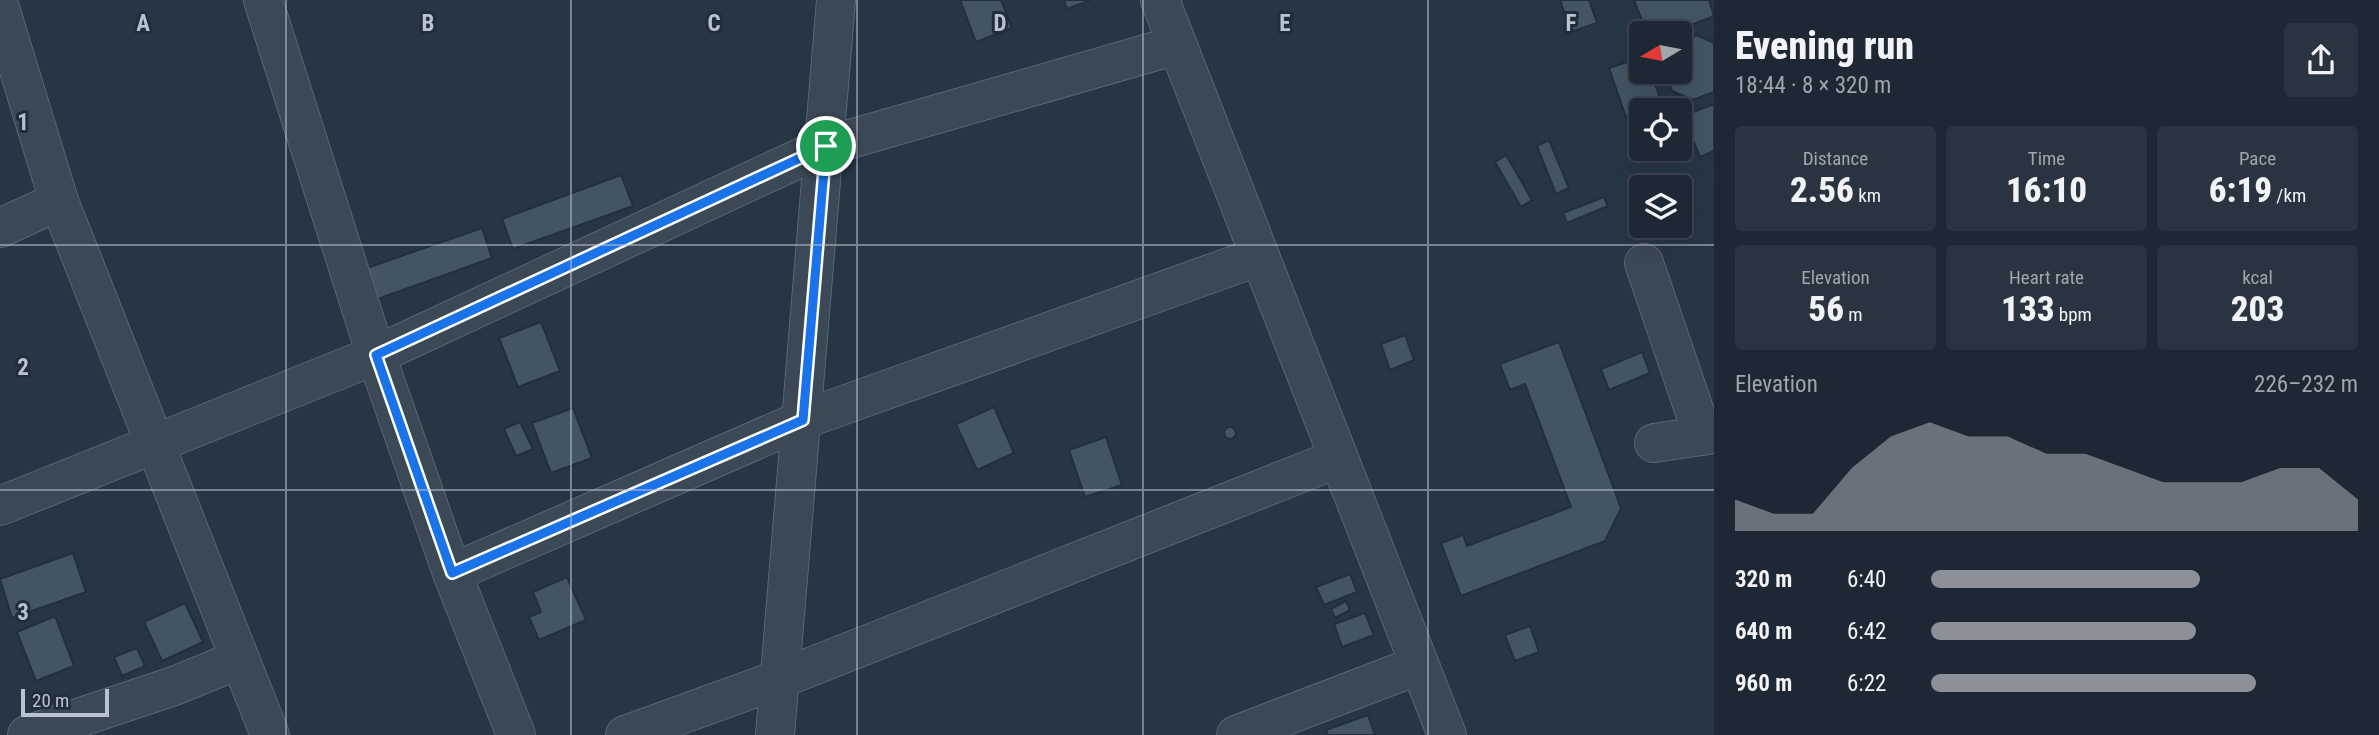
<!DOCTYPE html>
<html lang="en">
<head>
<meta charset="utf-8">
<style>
	:root { --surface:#1d2834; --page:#2a3440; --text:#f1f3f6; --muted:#a0a6ac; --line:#3b444f; --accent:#8c9099 }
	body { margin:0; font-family:"Roboto Condensed",sans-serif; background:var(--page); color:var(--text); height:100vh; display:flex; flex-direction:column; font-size:26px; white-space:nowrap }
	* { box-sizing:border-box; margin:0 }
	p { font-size:23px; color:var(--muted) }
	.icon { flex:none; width:38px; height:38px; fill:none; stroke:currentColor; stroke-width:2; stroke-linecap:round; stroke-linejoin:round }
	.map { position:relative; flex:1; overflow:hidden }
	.side { display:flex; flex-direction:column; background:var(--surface); width:665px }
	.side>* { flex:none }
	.needle { width:46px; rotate:260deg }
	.controls { position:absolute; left:1629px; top:21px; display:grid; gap:14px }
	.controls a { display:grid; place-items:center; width:63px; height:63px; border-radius:7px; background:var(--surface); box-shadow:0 7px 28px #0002,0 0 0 2px var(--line); font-size:35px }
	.scale { position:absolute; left:21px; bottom:18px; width:88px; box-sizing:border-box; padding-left:7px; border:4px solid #b9c3ce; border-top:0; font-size:19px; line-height:24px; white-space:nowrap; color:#b9c3ce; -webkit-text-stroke:5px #202d3a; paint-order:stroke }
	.pin { position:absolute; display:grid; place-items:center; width:60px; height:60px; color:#fff; margin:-30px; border:4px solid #fff; border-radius:50%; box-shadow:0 2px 7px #0007 }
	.round { display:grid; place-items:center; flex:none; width:74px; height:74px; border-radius:7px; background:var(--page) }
	.overview { display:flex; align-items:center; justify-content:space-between; height:119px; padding:0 21px }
	h1 { font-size:38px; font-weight:800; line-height:52px }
	.figures { display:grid; grid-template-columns:repeat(3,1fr); gap:10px; height:119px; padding:7px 21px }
	.figures div { display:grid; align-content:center; border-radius:7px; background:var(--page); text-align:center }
	.figures b { font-size:35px; font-weight:800 }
	.figures small { font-size:19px; font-weight:400 }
	.figures p { font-size:19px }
	.chart { height:196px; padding:14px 21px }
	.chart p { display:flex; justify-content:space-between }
	.chart svg { width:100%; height:126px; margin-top:7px; fill:var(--accent); opacity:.7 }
	ul { padding:0 21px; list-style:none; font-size:23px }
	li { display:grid; grid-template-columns:112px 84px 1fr; align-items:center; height:52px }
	li i { height:18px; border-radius:9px; background:var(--accent) }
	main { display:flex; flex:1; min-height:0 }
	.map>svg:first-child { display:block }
	.building { fill:#435564; stroke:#222f3c; stroke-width:2 }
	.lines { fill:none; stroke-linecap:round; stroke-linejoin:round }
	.minor-casing { stroke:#5a6672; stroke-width:40 }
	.minor { stroke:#3b4855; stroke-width:38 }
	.route-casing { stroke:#fff; stroke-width:14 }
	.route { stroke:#1a73e8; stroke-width:9 }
	.grid { fill:none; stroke:#b9c3ce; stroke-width:2; stroke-opacity:0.55 }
	.grid-label { font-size:23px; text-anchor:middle; font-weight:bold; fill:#b9c3ce; stroke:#202d3a; stroke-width:6; stroke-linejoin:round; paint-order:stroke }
</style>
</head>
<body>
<main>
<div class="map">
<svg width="1714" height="735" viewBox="0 0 1714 735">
	<rect width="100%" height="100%" fill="#273645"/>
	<path class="building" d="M960,0H1001L1012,28L976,42Z
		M1064,0H1091L1067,9Z
		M1560,0H1589L1597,23L1571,32Z
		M1634,0H1709L1714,16L1671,33H1647Z
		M1697,35L1714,43V92L1693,100L1672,91L1665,72H1680V42Z
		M1642,57V72H1651L1664,110H1642V122L1629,126L1609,68Z
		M1714,104V151L1700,157L1683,116Z
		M1549,140L1569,188L1556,194L1537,146Z
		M1506,155L1532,200L1521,207L1495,162Z
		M621,175L633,206L513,249L502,219Z
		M1604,197L1608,206L1567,223L1563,213Z
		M482,228L492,258L375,300L364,269Z
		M541,322L560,371L518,387L499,338Z
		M1405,335L1414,360L1390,370L1381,344Z
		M1559,342L1621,508L1605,541L1461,596L1441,543L1463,535L1467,546L1571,507L1525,384L1510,390L1500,364Z
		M1642,352L1650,373L1609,390L1601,369Z
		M994,407L1014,453L977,470L956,424Z
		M573,408L592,458L551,473L532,423Z
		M520,422L533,449L516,456L504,429Z
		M1224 433a6 6 0 1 1 12 0a6 6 0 1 1-12 0Z
		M1106,437L1122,485L1085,497L1069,450Z
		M73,553L86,592L12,618L0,579Z
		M1350,574L1357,592L1324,605L1316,587Z
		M567,577L586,620L539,640L529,617L541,612L533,592Z
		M1346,601L1350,610L1335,618L1331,609Z
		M185,603L203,642L162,661L144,622Z
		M1365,613L1374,635L1342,647L1334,624Z
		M55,616L74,666L36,681L17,632Z
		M1530,626L1539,652L1515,661L1505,635Z
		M137,648L145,666L122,676L114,657Z
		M1368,715L1375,735H1328L1326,730Z"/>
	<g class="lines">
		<defs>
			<path id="minor" d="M263,0L376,355L452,573L516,735
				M1160,0L1447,735
				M0,8L59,201L270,735
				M0,228L59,201
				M1644,263L1703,436
				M1654,443L1714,434
				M0,506L376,355L826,146L1177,45
				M452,573L802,420L1260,256
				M27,735L174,686L240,659
				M625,735L780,679L1339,458
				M775,735L836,0
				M1236,735L1419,665"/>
		</defs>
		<use href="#minor" class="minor-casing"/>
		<use href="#minor" class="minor"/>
	</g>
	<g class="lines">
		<defs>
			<path id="route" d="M826,146L803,420L452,573L376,355Z"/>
		</defs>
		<use href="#route" class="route-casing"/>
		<use href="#route" class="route"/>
	</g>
	<path class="grid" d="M286,0V735M571,0V735M857,0V735M1143,0V735M1428,0V735M0,245H1714M0,490H1714"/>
	<g class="grid-label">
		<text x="143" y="31">A</text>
		<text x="428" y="31">B</text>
		<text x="714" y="31">C</text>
		<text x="1000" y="31">D</text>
		<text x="1285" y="31">E</text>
		<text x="1571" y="31">F</text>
		<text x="23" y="130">1</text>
		<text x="23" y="375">2</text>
		<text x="23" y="620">3</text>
	</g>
</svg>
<div class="controls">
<a><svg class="needle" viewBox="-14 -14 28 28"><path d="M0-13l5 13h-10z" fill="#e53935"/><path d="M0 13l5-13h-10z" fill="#a0a6ac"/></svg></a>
<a><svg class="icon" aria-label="locate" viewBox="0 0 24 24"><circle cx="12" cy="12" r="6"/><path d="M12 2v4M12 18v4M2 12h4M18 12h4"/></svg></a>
<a><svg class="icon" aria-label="layers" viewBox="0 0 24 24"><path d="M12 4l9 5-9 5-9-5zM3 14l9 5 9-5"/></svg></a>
</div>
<div class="scale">20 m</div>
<div class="pin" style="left:826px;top:146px;background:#1e9e55"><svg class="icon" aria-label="arrive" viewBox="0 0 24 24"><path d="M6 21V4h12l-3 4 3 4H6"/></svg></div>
</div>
<section class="side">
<div class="overview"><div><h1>Evening run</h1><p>18:44 · 8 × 320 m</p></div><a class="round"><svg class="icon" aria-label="share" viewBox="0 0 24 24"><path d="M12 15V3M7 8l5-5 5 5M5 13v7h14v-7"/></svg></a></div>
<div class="figures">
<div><p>Distance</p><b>2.56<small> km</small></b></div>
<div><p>Time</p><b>16:10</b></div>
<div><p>Pace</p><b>6:19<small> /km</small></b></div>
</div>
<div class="figures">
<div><p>Elevation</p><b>56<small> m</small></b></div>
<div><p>Heart rate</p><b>133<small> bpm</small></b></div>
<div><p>kcal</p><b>203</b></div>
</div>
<div class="chart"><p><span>Elevation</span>226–232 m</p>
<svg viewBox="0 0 160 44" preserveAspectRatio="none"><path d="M0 44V33L10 38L20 38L30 22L40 11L50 6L60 11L70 11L80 17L90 17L100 22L110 27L120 27L130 27L140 22L150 22L160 33V44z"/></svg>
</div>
<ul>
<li><b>320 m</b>6:40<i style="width:63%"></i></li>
<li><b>640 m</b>6:42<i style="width:62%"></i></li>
<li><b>960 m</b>6:22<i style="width:76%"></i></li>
</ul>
</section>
</main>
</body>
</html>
